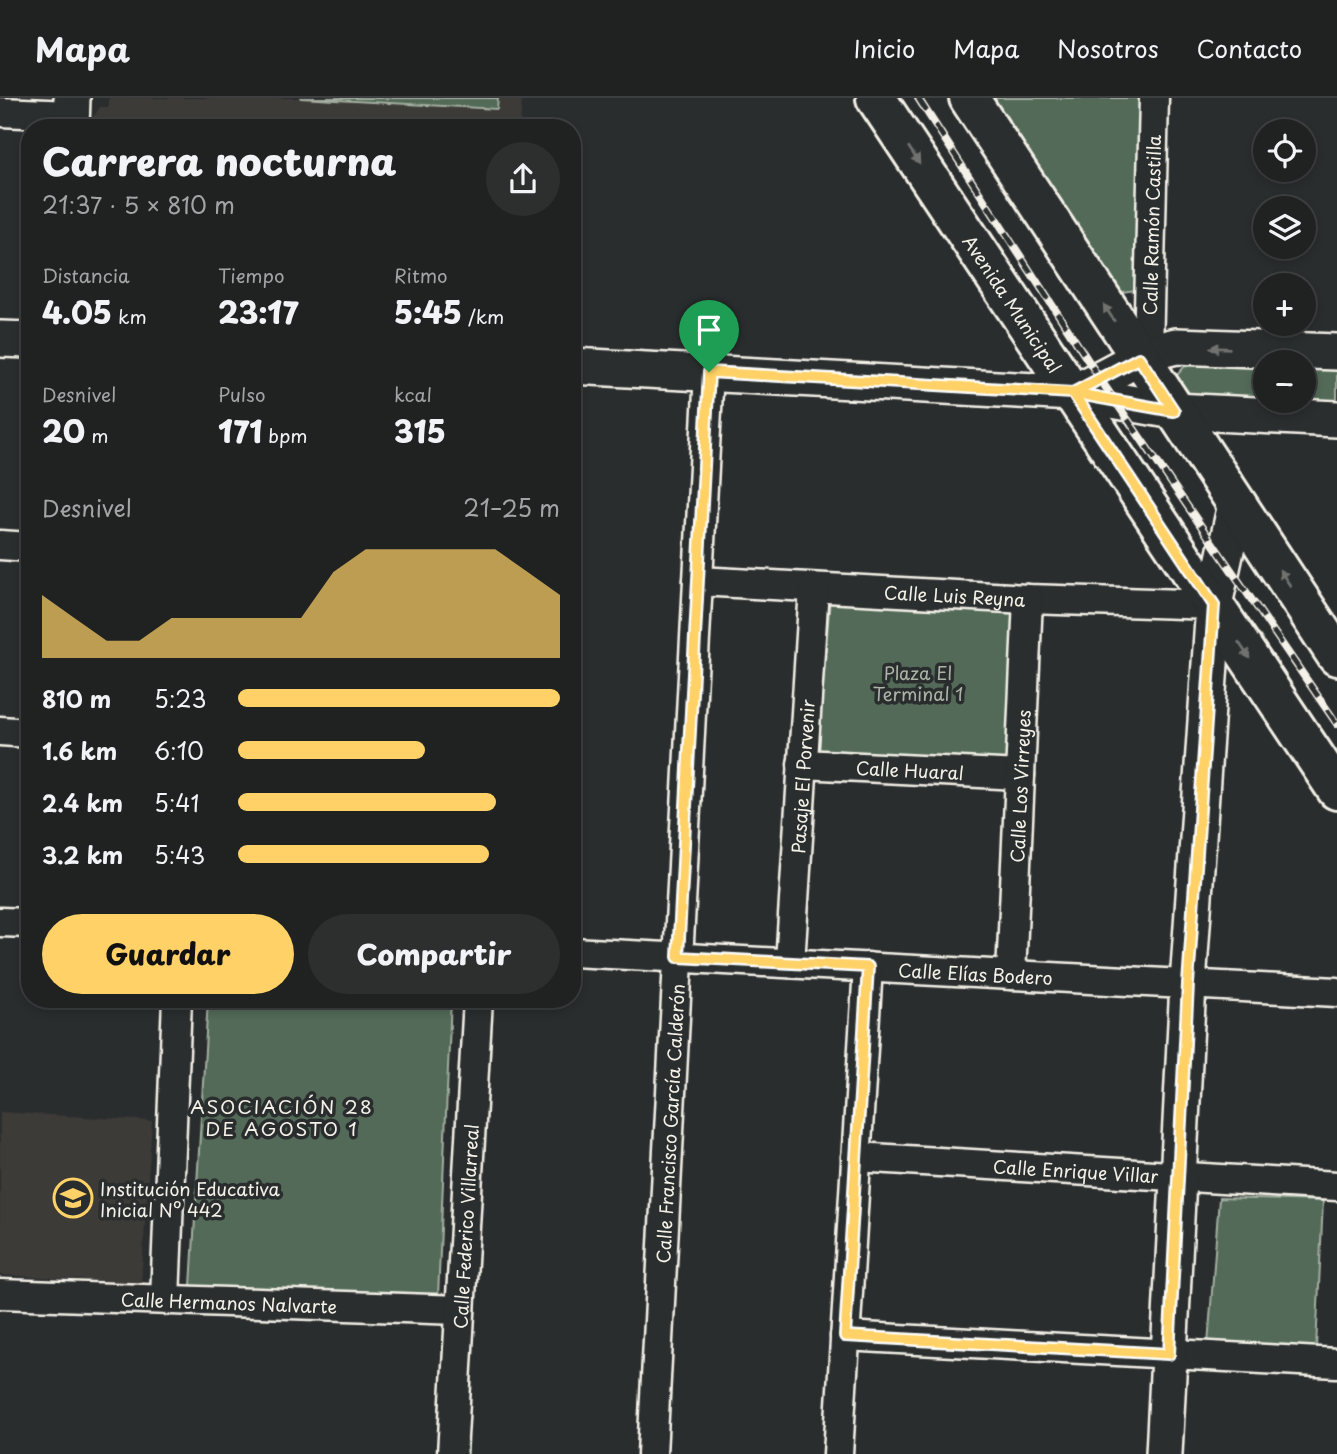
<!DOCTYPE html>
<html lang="es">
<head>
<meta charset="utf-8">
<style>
	:root { --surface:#202222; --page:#2d2f2f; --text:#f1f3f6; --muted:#a2a4a5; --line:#3d3f40; --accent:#ffd166 }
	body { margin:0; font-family:"Playpen Sans",sans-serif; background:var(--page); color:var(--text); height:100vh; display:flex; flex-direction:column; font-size:26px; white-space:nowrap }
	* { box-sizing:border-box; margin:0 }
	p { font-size:23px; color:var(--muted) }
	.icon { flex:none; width:38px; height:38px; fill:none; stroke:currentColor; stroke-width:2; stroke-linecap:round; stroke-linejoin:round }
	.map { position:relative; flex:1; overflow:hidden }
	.drawer { position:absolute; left:21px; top:21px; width:560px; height:889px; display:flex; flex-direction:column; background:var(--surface); border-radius:28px; box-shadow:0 4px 10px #0003,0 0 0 2px var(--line) }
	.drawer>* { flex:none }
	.fabs { position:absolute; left:1253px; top:21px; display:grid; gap:14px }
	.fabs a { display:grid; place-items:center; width:63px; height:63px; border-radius:50%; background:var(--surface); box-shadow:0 4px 10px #0003,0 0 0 2px var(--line); font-size:35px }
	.pin { position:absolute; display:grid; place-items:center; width:60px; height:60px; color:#fff; margin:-72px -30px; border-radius:50% 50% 50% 0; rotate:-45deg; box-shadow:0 0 7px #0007 }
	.pin .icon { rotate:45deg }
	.round { display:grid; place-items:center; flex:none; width:74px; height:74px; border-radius:37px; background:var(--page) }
	.summary { display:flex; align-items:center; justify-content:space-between; height:119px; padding:0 21px }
	h1 { font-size:38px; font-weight:800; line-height:52px }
	.stats { display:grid; grid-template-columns:repeat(3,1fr); gap:10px; height:119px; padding:7px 21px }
	.stats div { display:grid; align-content:center }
	.stats b { font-size:30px; font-weight:800 }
	.stats small { font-size:19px; font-weight:400 }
	.stats p { font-size:19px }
	.chart { height:196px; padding:14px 21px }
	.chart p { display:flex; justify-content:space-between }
	.chart svg { width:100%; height:126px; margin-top:7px; fill:var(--accent); opacity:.7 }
	.action { display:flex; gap:14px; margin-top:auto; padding:14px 21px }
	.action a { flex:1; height:80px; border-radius:42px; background:var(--accent); color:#111; font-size:28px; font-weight:800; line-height:80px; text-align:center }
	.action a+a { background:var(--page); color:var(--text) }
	ul { padding:0 21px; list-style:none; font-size:23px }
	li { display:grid; grid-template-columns:112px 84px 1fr; align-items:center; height:52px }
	li i { height:18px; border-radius:9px; background:var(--accent) }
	header { display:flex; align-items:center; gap:42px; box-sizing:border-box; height:98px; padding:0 35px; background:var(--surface); border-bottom:2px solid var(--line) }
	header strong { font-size:33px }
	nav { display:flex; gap:38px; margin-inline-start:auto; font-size:24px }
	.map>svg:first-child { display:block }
	.built { fill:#3e3a39 }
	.green { fill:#526b58; stroke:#a3aea0; stroke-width:2 }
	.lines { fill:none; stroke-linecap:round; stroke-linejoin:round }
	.minor-casing { stroke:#f4f1e8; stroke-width:33 }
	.tertiary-casing { stroke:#f4f1e8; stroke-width:40 }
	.secondary-casing { stroke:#f4f1e8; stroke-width:44 }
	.minor { stroke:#2a2d2e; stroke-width:28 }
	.tertiary { stroke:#2a2d2e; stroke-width:35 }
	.secondary { stroke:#2a2d2e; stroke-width:38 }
	.rail-casing { stroke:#f4f1e8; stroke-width:8 }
	.rail { stroke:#2a2d2e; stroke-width:5; stroke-dasharray:16; stroke-linecap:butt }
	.oneway { fill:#71726f }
	.route-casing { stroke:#fff; stroke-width:14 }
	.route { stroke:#ffd166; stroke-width:9 }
	.labels { text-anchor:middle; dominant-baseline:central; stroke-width:7; stroke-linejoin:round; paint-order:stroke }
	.street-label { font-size:18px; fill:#f4f1e8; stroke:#2a2d2e }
	.park-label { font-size:18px; fill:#abb5a7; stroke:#2a2d2e }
	.poi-label { font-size:18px; fill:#f4f1e8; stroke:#2a2d2e; text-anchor:start }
	.neighbourhood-label { font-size:19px; letter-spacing:2px; fill:#f4f1e8; stroke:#2a2d2e }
</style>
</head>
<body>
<header>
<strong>Mapa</strong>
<nav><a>Inicio</a><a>Mapa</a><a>Nosotros</a><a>Contacto</a></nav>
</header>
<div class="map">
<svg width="1337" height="1356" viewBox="0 0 1337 1356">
	<rect width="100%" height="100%" fill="#2a2d2e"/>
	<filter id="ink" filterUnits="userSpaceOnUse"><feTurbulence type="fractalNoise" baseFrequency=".0143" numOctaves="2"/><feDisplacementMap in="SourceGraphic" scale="14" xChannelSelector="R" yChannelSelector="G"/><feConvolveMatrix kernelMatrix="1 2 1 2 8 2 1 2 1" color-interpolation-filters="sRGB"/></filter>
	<g filter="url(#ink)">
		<path class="built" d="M109,0H522L520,30H89L90,24L100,9H109Z
			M0,1014L152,1023L141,1185L0,1177Z"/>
		<path class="green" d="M300,0H498L497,11Z
			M994,0H1145L1136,192L1116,195Z
			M1197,265L1265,267V303H1304V269L1337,270V308L1193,302L1178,291L1177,277L1184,269Z
			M830,501L1016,509L1008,669L817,660Z
			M208,901H451L438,1199L191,1188Z
			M1219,1100L1323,1103L1316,1250L1208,1247Z"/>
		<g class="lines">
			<defs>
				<g id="minor">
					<path d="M0,14L72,17"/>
					<path id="s1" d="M1148,255L1154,0"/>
					<path d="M0,447L30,449"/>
					<path id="s2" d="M698,483L1028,501L1214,507"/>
					<path d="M0,633L30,635"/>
					<path id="s3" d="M802,666L1020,677"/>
					<path d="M0,824L30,825"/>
					<path id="s4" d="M572,854L1337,894"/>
					<path id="s5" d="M790,865L814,490"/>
					<path id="s6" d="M1011,877L1028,501"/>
					<path id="s7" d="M856,1059L1337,1088"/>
					<path id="s8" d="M0,1196L460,1212"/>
					<path d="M165,1201L177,901"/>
					<path d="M845,1238L1337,1265"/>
					<path id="s9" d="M452,1356L478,901"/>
					<path id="s10" d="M652,1356L709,274"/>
					<path d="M838,1356L868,869"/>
				</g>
				<path id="tertiary" d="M71,30L72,0
					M0,241L30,242
					M572,268L1073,295L1174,313L1337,321
					M1073,295L1148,255L1176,248L1337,254
					M1164,1356L1188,886L1214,507L1236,406"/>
				<g id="secondary">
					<path id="s11" d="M876,0L1337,692"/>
					<path d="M969,0L1337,558"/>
				</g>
			</defs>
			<use href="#minor" class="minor-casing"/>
			<use href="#tertiary" class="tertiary-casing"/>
			<use href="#secondary" class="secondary-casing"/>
			<use href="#minor" class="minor"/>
			<use href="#tertiary" class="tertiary"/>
			<use href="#secondary" class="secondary"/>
			<defs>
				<path id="rail" d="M918,0L1100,281L1337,626"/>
			</defs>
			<use href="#rail" class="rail-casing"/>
			<use href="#rail" class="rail"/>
		</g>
		<defs><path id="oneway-solid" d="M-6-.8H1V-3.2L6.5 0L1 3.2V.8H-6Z" transform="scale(1.75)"/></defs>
		<g class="oneway">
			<use href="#oneway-solid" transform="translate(914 57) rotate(56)"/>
			<use href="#oneway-solid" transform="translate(1109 215) rotate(-123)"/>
			<use href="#oneway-solid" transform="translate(1220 250) rotate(-178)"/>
			<use href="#oneway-solid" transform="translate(1285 480) rotate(-124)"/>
			<use href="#oneway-solid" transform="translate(1244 552) rotate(56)"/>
		</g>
	</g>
	<g class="lines" filter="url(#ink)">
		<defs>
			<path id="route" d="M709,274L678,859L868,869L845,1238L1169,1256L1188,886L1214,507L1073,295L1174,313L1139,260L1073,295L709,274"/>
		</defs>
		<use href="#route" class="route-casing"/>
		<use href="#route" class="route"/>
	</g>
	<defs>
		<symbol id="school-ring" viewBox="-11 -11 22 22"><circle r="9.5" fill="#2a2d2e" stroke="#ffd166" stroke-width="1.5"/><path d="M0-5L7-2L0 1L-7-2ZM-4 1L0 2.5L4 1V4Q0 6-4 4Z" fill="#ffd166"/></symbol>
	</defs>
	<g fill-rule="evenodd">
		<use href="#school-ring" x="51" y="1078" width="44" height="44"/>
	</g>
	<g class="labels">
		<g class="street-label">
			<text stroke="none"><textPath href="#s1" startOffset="128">Calle Ramón Castilla</textPath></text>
			<text stroke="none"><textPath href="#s11" startOffset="247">Avenida Municipal</textPath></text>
			<text stroke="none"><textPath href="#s2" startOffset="257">Calle Luis Reyna</textPath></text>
			<text stroke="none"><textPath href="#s3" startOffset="108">Calle Huaral</textPath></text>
			<text stroke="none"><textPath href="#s5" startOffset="187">Pasaje El Porvenir</textPath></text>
			<text stroke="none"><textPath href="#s6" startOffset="189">Calle Los Virreyes</textPath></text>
			<text stroke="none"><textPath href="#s4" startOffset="404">Calle Elías Bodero</textPath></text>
			<text stroke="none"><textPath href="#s10" startOffset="331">Calle Francisco García Calderón</textPath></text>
			<text stroke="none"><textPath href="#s7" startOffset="220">Calle Enrique Villar</textPath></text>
			<text stroke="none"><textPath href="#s9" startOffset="228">Calle Federico Villarreal</textPath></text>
			<text stroke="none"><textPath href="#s8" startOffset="229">Calle Hermanos Nalvarte</textPath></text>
		</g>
		<g class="park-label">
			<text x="918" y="574">Plaza El<tspan x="918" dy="21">Terminal 1</tspan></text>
		</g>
		<g class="poi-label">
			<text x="100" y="1090">Institución Educativa<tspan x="100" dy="21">Inicial Nº 442</tspan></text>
		</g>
		<g class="neighbourhood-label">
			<text x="282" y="1008">ASOCIACIÓN 28<tspan x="282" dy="22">DE AGOSTO 1</tspan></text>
		</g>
	</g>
</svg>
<div class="fabs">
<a><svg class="icon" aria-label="locate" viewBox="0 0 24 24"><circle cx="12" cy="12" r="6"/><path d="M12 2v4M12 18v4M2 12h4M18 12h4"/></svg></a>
<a><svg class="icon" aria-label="layers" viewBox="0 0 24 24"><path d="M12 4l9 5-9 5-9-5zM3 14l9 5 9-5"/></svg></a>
<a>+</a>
<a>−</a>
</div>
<div class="pin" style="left:709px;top:274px;background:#1e9e55"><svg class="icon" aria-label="arrive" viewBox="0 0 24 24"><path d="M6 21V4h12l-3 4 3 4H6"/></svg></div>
<section class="drawer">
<div class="summary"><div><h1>Carrera nocturna</h1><p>21:37 · 5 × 810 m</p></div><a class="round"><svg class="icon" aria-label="share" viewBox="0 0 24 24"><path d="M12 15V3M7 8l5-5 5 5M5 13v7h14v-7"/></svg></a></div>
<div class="stats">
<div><p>Distancia</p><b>4.05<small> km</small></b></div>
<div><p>Tiempo</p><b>23:17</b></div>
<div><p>Ritmo</p><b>5:45<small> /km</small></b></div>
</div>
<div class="stats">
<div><p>Desnivel</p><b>20<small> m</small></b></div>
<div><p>Pulso</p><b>171<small> bpm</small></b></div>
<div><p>kcal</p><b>315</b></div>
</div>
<div class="chart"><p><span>Desnivel</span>21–25 m</p>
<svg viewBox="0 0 160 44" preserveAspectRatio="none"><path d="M0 44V22L10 30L20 38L30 38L40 30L50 30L60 30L70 30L80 30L90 14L100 6L110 6L120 6L130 6L140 6L150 14L160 22V44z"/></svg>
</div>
<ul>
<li><b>810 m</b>5:23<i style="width:100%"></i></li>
<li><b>1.6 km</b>6:10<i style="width:58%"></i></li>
<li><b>2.4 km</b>5:41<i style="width:80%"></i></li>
<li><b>3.2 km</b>5:43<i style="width:78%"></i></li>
</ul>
<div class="action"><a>Guardar</a><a>Compartir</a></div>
</section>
</div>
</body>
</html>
